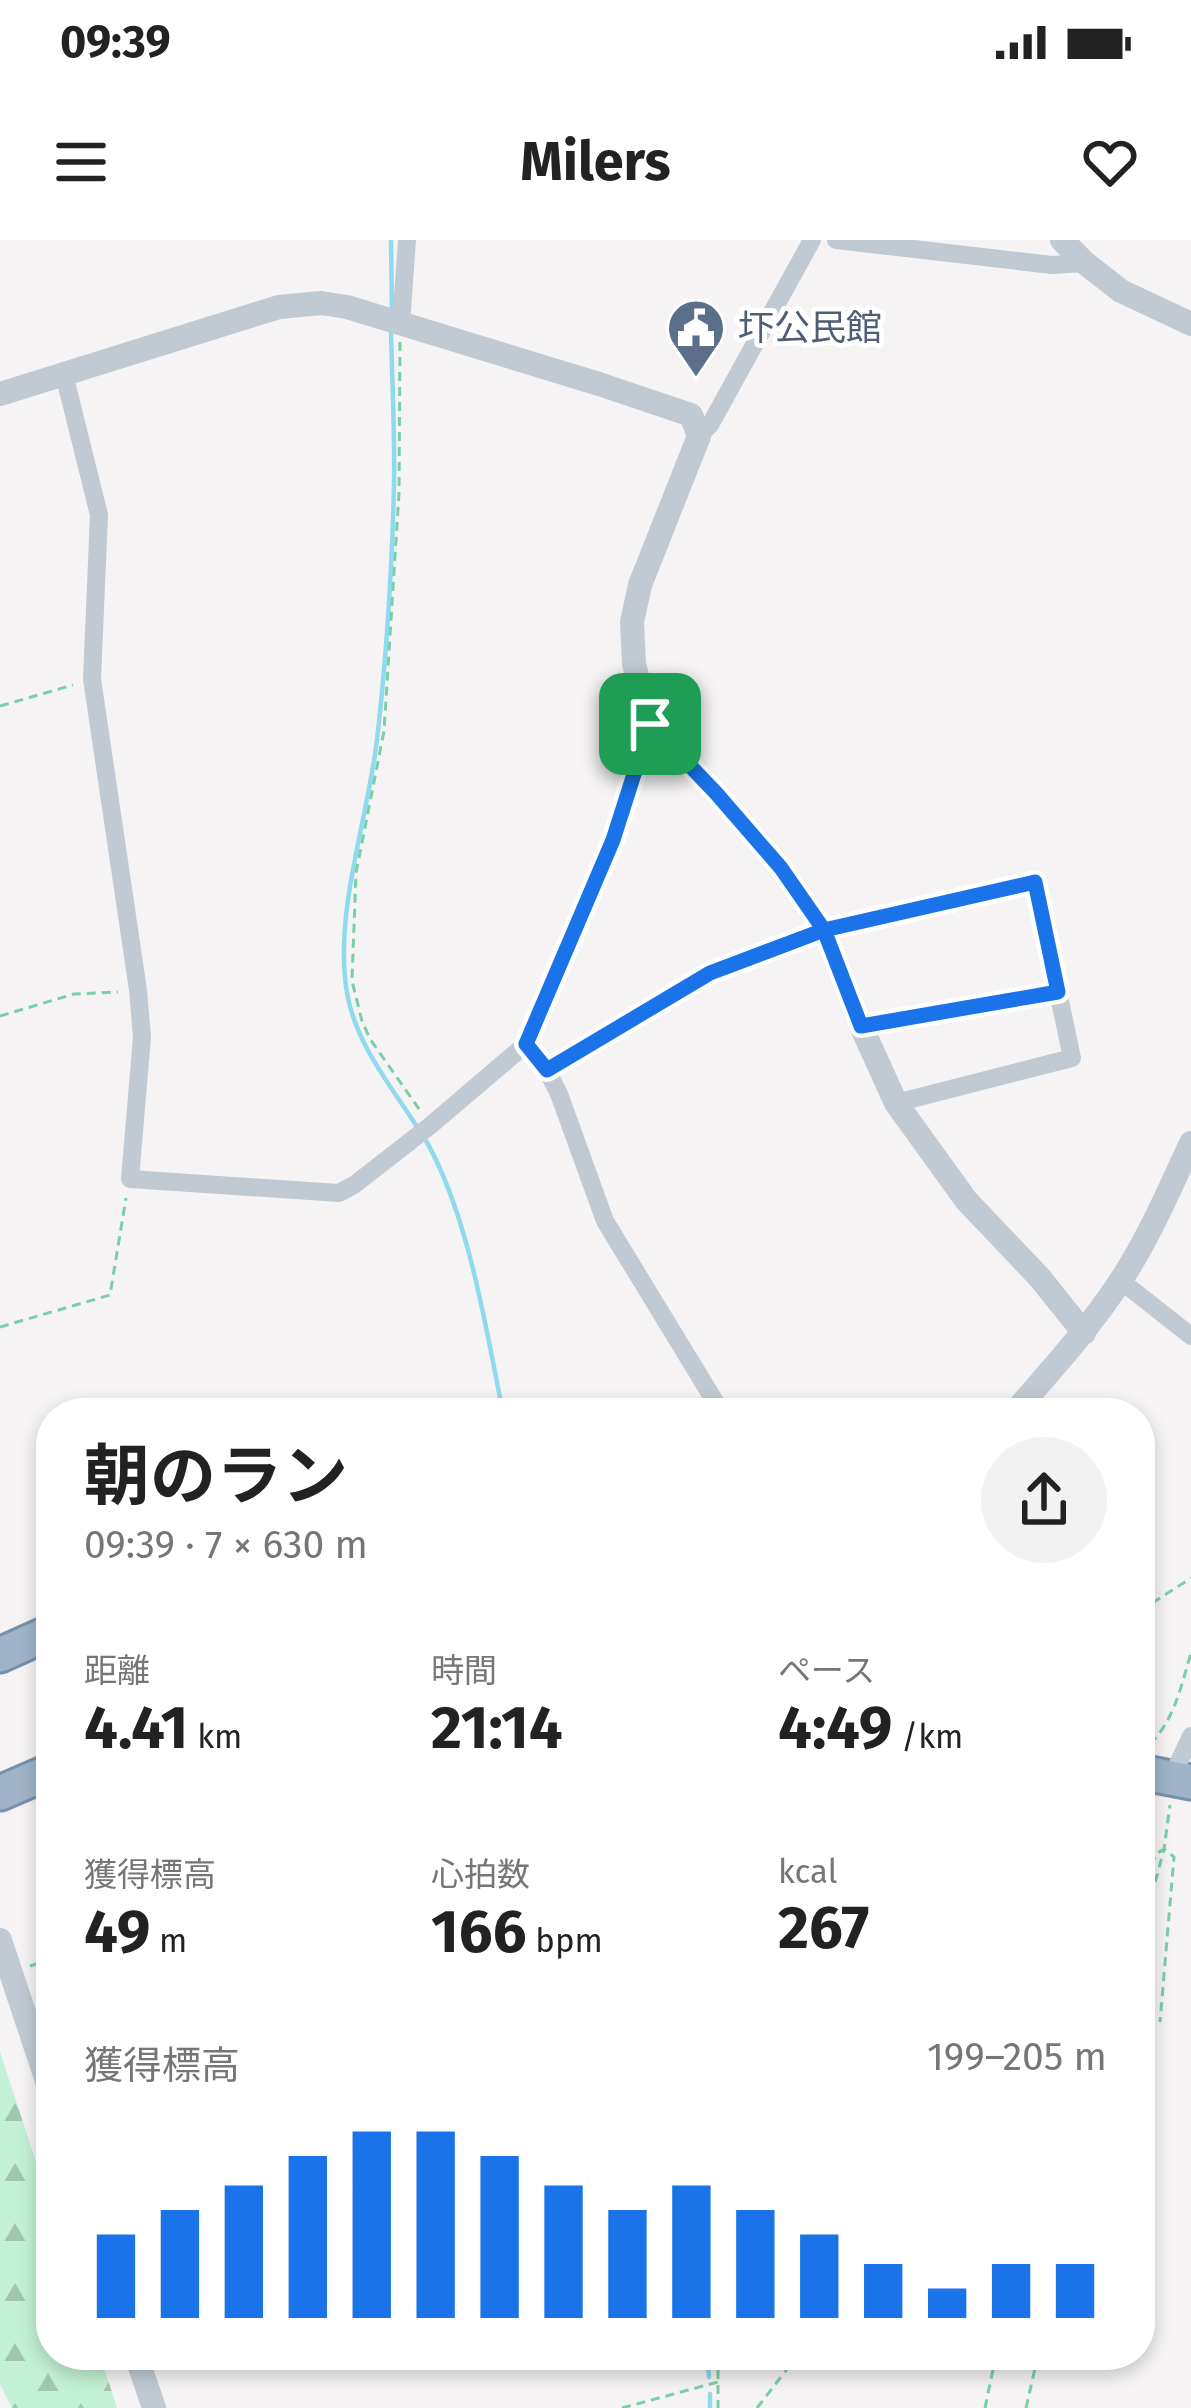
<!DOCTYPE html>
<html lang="ja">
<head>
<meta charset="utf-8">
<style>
	:root { --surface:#fff; --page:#f2f2f2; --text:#222; --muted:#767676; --accent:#1a73e8 }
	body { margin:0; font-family:"Fira Sans","Noto Sans JP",sans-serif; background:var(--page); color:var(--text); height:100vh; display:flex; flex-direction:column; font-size:45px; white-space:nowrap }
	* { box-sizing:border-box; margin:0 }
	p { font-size:39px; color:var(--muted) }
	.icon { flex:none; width:66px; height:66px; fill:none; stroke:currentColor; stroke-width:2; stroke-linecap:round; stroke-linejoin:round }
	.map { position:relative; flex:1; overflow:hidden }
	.details { position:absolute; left:36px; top:1158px; width:1119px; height:972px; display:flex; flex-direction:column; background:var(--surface); border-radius:48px; box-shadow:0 6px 18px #0003 }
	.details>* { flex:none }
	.pin { position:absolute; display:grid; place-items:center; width:102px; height:102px; color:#fff; margin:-51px; border-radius:24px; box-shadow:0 6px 18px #0006 }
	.round { display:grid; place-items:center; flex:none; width:126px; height:126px; border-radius:63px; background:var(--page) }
	.head { display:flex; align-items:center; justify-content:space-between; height:204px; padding:0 48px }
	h1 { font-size:66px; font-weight:700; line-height:90px }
	.stats { display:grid; grid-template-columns:repeat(3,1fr); gap:18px; height:204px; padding:12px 48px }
	.stats div { display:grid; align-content:center }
	.stats b { font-size:60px; font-weight:700 }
	.stats small { font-size:33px; font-weight:400 }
	.stats p { font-size:33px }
	.chart { height:336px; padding:24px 48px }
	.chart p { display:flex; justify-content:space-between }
	.chart svg { width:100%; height:216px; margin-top:12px; stroke:var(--accent); stroke-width:6 }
	.status { display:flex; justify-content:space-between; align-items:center; height:84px; padding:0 60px; background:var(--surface); direction:ltr }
	.status svg { height:33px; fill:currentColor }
	header { display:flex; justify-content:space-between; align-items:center; height:156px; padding:0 48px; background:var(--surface); font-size:54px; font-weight:700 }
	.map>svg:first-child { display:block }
	.forest { fill:url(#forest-firs) }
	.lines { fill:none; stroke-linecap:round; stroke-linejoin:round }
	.stream { stroke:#90daee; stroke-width:4.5 }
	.trunk-casing { stroke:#7690ad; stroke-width:39 }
	.path { stroke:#7ad0a6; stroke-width:3; stroke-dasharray:9 6; stroke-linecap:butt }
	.minor { stroke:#c1cad2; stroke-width:18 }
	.tertiary { stroke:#c1cad2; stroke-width:24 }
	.trunk { stroke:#9fb4c9; stroke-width:33 }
	.route-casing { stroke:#fff; stroke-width:24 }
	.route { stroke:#1a73e8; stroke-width:15 }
	.labels { text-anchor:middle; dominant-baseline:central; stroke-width:10; stroke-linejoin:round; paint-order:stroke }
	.service-label { font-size:36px; fill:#4e5e75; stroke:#fff; text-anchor:start }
</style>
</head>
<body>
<div class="status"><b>09:39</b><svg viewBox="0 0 49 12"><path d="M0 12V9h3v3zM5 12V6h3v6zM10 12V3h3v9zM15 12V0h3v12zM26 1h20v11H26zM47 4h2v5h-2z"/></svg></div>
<header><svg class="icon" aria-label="menu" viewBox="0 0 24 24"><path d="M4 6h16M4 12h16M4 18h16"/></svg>Milers<svg class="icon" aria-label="heart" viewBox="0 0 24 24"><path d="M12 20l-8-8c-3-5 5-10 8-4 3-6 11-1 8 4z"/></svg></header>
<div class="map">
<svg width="1191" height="2168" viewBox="0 0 1191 2168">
	<defs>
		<pattern id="forest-firs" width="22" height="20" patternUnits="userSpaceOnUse" patternTransform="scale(3)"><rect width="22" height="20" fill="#c3f1d5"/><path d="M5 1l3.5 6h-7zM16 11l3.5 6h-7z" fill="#a0c6b0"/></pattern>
	</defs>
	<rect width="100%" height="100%" fill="#f5f3f3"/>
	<path class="forest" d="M0,1812L51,1968V2115H100L117,2168H12L0,2144Z"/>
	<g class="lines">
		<path class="stream" d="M391,0L392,72
			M391,90C392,141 395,193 394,245C392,327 387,410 378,491C370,574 333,671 347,753C356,805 392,847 419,890
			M425,899C468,973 486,1088 503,1173
			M707,2115L709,2137
			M710,2168V2154"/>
		<defs>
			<path id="trunk" d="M0,1415L51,1392
				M1140,1532L1191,1542
				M0,1553L51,1531"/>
		</defs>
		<use href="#trunk" class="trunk-casing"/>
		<path class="path" d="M400,102L399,253L384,491L356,633L352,741L362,781L370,799L419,869
			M0,466L73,445
			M0,776L74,754L118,752
			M0,1087L110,1055L126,958
			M1140,1371L1191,1338
			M1150,1504C1175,1479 1181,1446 1191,1413
			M1140,1653L1156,1614L1164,1609L1174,1617L1160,1782
			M1140,1700L1164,1609L1170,1565
			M30,1726L51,1719
			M718,2115V2168
			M622,2168L718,2142
			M757,2168L798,2115
			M985,2168L996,2115
			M1026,2168L1038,2115"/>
		<path class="minor" d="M836,0L1052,25L1085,23
			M401,84L407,0
			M64,134L99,275L92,439L138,750L142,797L130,939L339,953L354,945L431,885L526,804L613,600L650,484
			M699,196L710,185L812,0
			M861,786L1058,752
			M526,804L547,830L559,854L605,981L722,1173
			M547,830L709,733L824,690L1035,642L1072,818L896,863
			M1121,1041L1191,1096
			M1176,1528L1191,1496"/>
		<path class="tertiary" d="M1062,0L1085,23L1121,51L1191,84
			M0,154L279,67L321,63L347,67L599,144L691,175L699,196L640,345L632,382L634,424L650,484L716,553L781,628L824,690L861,786L896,863L966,960L1040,1038L1084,1093
			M1014,1173C1050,1131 1088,1090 1119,1043C1148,1000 1169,950 1191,903
			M0,1700L51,1853
			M136,2115L154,2168"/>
		<use href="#trunk" class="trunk"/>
	</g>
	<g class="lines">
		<defs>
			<path id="route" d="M650,484L613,600L526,804L547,830L710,733L824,690L861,786L1058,752L1035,642L824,690L781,628L716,553L650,484"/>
		</defs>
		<use href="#route" class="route-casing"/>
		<use href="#route" class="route"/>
	</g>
	<defs>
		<symbol id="civic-pin" viewBox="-11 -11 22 30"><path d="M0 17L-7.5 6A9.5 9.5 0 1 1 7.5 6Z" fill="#5c6f8a" stroke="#fff"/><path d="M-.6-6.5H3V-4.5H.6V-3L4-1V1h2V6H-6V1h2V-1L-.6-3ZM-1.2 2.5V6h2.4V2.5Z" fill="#fff"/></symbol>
	</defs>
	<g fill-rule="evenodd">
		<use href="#civic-pin" x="663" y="55" width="66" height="90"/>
	</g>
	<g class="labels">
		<g class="service-label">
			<text x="738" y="88">圷公民館</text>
		</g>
	</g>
</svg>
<div class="pin" style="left:650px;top:484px;background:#1e9e55"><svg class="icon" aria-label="arrive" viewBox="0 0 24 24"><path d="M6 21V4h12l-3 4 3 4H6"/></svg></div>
<section class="details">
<div class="head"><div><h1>朝のラン</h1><p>09:39 · 7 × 630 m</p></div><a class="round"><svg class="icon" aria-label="share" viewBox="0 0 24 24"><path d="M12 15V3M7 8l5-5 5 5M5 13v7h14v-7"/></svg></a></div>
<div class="stats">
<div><p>距離</p><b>4.41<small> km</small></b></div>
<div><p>時間</p><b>21:14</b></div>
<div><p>ペース</p><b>4:49<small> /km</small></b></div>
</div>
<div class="stats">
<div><p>獲得標高</p><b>49<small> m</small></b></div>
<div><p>心拍数</p><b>166<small> bpm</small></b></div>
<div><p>kcal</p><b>267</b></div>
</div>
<div class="chart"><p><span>獲得標高</span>199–205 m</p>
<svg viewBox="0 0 160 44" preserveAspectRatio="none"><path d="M5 44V27M15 44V22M25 44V17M35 44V11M45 44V6M55 44V6M65 44V11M75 44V17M85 44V22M95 44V17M105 44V22M115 44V27M125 44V33M135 44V38M145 44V33M155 44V33"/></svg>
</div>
</section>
</div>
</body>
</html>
